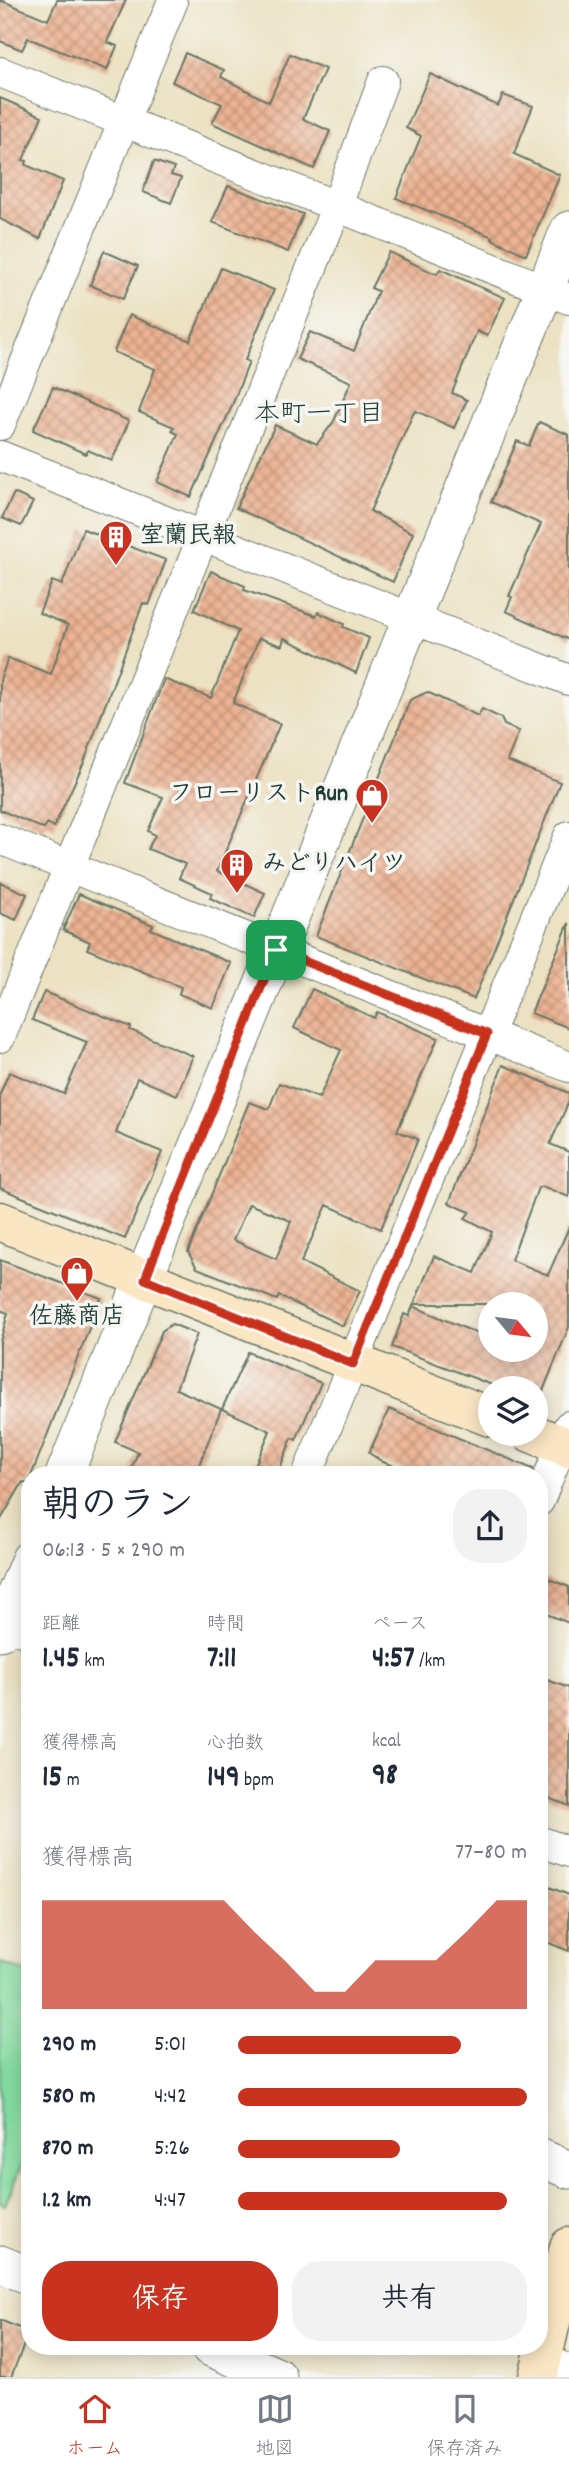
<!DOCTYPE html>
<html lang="ja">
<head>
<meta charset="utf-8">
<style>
	:root { --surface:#fff; --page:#f2f2f3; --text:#1f2937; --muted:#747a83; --line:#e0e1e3; --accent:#c8321e }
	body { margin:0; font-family:Dekko,"Klee One",sans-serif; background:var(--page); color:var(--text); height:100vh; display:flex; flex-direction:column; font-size:26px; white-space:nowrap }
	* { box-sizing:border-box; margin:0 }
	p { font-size:23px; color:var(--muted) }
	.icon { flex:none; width:38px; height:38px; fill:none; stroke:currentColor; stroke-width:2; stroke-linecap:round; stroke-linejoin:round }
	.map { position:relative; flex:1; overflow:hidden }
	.drawer { position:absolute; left:21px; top:1466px; width:527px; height:889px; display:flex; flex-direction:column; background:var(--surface); border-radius:28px; box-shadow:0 4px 18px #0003 }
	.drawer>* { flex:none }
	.needle { width:46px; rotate:119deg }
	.tools { position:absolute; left:478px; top:1292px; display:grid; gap:14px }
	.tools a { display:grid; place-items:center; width:70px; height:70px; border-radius:50%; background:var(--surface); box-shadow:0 4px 18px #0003; font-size:35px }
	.pin { position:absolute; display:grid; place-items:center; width:60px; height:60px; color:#fff; margin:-30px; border-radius:14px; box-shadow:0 4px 10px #0006 }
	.round { display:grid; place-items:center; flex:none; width:74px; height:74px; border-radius:28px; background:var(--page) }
	.overview { display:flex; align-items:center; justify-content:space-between; height:119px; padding:0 21px }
	h1 { font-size:38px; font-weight:700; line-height:52px }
	.metrics { display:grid; grid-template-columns:repeat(3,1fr); gap:10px; height:119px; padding:7px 21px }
	.metrics div { display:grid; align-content:center }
	.metrics b { font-size:30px; font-weight:700 }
	.metrics small { font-size:19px; font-weight:400 }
	.metrics p { font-size:19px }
	.chart { height:196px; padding:14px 21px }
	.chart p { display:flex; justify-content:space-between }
	.chart svg { width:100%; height:126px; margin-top:7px; fill:var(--accent); opacity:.7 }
	.action { display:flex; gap:14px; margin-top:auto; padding:14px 21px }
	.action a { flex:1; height:80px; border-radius:28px; background:var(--accent); color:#fff; font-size:28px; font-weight:700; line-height:80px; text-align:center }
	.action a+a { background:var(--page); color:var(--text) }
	ul { padding:0 21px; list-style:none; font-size:23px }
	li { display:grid; grid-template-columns:112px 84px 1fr; align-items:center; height:52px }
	li i { height:18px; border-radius:9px; background:var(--accent) }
	.tab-bar { display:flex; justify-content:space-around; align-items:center; height:98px; border-top:2px solid var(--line); background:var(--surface); font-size:19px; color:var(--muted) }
	.tab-bar a { display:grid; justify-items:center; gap:4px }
	.tab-bar .active { color:var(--accent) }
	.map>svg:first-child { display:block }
	.park { fill:#83db9f; stroke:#518c6a; stroke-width:2 }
	.building { fill:url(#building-cross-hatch); fill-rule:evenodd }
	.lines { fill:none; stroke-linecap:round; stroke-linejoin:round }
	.minor-casing { stroke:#677766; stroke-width:32 }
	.tertiary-casing { stroke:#677766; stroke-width:39 }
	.secondary-casing { stroke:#677766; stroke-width:41 }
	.minor { stroke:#fff; stroke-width:30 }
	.tertiary { stroke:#fff; stroke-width:37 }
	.secondary { stroke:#fbe6c4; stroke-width:38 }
	.route-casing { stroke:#fff; stroke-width:14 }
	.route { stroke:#c8321e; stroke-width:9 }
	.labels { text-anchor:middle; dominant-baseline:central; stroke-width:7; stroke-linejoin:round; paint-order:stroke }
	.poi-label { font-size:24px; font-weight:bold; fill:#1f3d34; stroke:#f6f6f2; text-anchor:start }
	.neighbourhood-label { font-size:26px; fill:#1f3d34; stroke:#f6f6f2 }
</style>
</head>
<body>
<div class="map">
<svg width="569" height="2377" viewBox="0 0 569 2377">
	<defs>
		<pattern id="building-cross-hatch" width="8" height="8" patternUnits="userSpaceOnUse" patternTransform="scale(1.75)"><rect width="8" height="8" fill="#edb292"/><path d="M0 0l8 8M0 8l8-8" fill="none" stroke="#bf9278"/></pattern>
	</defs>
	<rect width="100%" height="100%" fill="#f6f6f2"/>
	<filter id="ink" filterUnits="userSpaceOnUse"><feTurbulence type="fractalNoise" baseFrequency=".0143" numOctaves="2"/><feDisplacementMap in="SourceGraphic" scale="14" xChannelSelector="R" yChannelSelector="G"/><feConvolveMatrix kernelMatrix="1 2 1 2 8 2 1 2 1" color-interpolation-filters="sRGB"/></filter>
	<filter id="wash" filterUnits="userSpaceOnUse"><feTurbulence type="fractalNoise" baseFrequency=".00686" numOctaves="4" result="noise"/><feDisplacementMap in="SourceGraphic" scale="28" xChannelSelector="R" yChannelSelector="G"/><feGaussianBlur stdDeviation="1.57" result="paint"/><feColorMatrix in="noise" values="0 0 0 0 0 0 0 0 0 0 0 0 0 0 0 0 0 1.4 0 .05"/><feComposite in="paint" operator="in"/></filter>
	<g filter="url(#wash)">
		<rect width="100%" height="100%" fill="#ece2c3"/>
		<path class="park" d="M0,1962L30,1974V2145L5,2205L0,2202Z"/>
		<g id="blocks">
			<path class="building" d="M0,0L48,20L57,0H126L107,42L117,46L107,70L28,38L22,50L0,41Z
				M185,53L224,70L221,77L269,102L290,54L325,69L303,119L330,131L314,169L212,123L222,104L172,82Z
				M430,74L498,106L503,95L533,106L514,154L560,175L526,255L492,239L493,237L396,198L421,136L406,128Z
				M0,98L42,116L23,160L27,161L26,165L63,181L40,239L0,219Z
				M154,161L174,168L171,175L181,178L171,203L143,192Z
				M228,186L303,214L288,252L212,222Z
				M104,251L138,266L123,299L90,285Z
				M389,252L429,271L437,274L440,269L505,298L487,336L477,331L452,393L467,400L454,428L416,411L413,414L370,511L413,533L393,582L236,508L275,425L317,444L334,421L351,382L297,359L310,332L354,351L378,291L371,288Z
				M221,268L274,290L245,360L249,362L231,408L191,497L157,482L178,434L172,431L174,427L139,412L155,369L114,352L129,315L190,341Z
				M53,387L129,421L112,461L88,450L86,454L33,430Z
				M539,422L569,435V640L506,611L512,597L509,596L541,524L491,502L517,441L529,446Z
				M14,493L33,502L21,526L2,518Z
				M83,529L166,560L149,605L143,603L84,762L54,827L47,823L44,829L0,810V680L8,658L51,674L68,625L39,613L52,581L62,585Z
				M211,571L245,586L244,590L316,616L318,612L344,624L343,627L369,638L356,673L284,638L282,646L259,638L233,703L280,724L217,871L265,893L254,918L210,898L212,893L179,878L185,864L148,849L155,835L148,831L163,797L125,783L164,679L211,698L238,631L194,610Z
				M427,692L478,716L482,709L501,718L504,725L519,731L507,761L560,782L474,999L316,936L410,700Z
				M0,882L27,894L16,920L0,913Z
				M79,894L153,925L151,929L231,963L213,1008L179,994L181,987L87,949L90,942L63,930Z
				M569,923V1028L531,1013Z
				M312,989L374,1018L377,1012L438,1038L397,1131L418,1139L381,1229L327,1205L301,1262L360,1291L343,1326L279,1296L277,1300L197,1268L188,1252L249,1102L269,1109L279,1083L319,1098L341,1050L294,1028ZM249,1204L291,1221L276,1259L233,1240Z
				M44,992L131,1027L130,1030L193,1056L177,1095L137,1078L116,1133L162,1152L125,1239L0,1188V1094L9,1072L64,1094L87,1042L32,1020Z
				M503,1065L569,1093V1101L550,1144L569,1152V1197L542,1186L538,1188L511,1260L548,1275L569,1227V1327L536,1408V1388H500L392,1347L404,1314L409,1316L413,1306L490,1339V1349H536V1304H414L434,1256L475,1273L492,1232L465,1218L470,1212L449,1203Z
				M0,1260L101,1298L28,1484L23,1482L0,1521V1342L8,1313L0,1310Z
				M172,1324L197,1334L176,1389L221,1409L195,1475H129L138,1452L115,1442L162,1331Z
				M248,1352L321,1383L296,1440L292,1438L277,1475H251L270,1431L222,1409Z
				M389,1409L533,1469L530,1475H418L383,1462L369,1453Z
				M544,1577L569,1587V1623L539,1611V1589Z
				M539,1677L569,1688V1806L539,1794Z
				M539,1883L569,1895V1951L539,1939Z
				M0,2320L29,2332L11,2377H0Z"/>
		</g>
	</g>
	<g filter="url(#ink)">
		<use href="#blocks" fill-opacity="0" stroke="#677766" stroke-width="2"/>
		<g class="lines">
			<defs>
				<path id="minor" d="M0,72L569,299
					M0,425L172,3
					M0,456L569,680
					M0,839L569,1067
					M0,1037L336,208L383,81
					M307,1475L569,836
					M539,1501L569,1426
					M4,1624L30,1634
					M539,1841L569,1852
					M542,2359L569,2370"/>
				<path id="tertiary" d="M64,1475L569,230
					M0,1632L30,1559
					M539,2157L569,2170
					M0,2264L30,2276
					M209,2347L278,2377"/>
				<path id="secondary" d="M0,1221L490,1417
					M531,1433L569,1448
					M538,2377L569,2247"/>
			</defs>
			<use href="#minor" class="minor-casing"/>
			<use href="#tertiary" class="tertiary-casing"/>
			<use href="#secondary" class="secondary-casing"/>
			<use href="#minor" class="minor"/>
			<use href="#tertiary" class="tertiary"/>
			<use href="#secondary" class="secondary"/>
		</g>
	</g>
	<g class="lines" filter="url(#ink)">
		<defs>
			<path id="route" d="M276,950L487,1034L353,1364L145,1279Z"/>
		</defs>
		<use href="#route" class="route-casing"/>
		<use href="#route" class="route"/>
	</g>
	<defs>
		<symbol id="building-pin" viewBox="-11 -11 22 30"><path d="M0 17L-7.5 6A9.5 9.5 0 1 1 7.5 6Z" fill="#c8321e" stroke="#f6f6f2"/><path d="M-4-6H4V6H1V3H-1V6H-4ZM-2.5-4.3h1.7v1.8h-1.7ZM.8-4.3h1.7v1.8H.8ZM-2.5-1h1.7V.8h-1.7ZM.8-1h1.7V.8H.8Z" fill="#fff"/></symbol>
		<symbol id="shop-pin" viewBox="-11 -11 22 30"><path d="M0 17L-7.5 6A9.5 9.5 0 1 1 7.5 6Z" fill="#c8321e" stroke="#f6f6f2"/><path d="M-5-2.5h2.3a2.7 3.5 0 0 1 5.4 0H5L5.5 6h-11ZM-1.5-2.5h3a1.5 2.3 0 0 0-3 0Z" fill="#fff"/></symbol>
	</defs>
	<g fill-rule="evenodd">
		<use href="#building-pin" x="97" y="518" width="38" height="52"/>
		<use href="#shop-pin" x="353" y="776" width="38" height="52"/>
		<use href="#building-pin" x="218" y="846" width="38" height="52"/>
		<use href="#shop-pin" x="58" y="1254" width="38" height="52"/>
	</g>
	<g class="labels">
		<g class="poi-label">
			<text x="140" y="537">室蘭民報</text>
			<text x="348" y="795" text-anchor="end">フローリストRun</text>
			<text x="262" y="865">みどりハイツ</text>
			<text x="77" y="1318" text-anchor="middle">佐藤商店</text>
		</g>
		<g class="neighbourhood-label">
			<text x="319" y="415">本町一丁目</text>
		</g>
	</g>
</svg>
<div class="tools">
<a><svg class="needle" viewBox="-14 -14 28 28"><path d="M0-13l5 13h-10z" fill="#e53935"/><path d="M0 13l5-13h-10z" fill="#747a83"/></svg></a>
<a><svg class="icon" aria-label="layers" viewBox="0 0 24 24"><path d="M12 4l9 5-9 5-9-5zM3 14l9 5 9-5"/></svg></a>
</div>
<div class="pin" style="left:276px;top:950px;background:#1e9e55"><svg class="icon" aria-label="arrive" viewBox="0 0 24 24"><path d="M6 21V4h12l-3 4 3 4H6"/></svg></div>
<section class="drawer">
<div class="overview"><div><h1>朝のラン</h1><p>06:13 · 5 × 290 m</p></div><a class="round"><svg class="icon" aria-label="share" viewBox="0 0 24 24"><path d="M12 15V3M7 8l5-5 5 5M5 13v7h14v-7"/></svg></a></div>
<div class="metrics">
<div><p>距離</p><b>1.45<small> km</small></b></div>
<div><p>時間</p><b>7:11</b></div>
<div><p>ペース</p><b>4:57<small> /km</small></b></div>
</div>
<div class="metrics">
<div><p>獲得標高</p><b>15<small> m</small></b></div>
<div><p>心拍数</p><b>149<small> bpm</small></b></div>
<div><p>kcal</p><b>98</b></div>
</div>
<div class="chart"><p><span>獲得標高</span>77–80 m</p>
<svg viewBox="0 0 160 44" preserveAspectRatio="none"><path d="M0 44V6L10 6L20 6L30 6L40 6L50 6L60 6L70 17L80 27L90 38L100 38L110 27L120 27L130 27L140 17L150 6L160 6V44z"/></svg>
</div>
<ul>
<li><b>290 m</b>5:01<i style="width:77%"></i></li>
<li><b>580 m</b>4:42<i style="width:100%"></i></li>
<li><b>870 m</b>5:26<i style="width:56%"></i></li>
<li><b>1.2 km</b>4:47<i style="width:93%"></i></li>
</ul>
<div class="action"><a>保存</a><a>共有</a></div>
</section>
</div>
<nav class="tab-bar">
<a class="active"><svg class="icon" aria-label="home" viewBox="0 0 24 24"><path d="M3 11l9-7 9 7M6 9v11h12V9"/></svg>ホーム</a>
<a><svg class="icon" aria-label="map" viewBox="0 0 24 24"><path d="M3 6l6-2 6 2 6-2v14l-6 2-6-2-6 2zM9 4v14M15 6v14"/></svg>地図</a>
<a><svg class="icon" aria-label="saved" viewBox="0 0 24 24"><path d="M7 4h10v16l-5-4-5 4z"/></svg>保存済み</a>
</nav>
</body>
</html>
